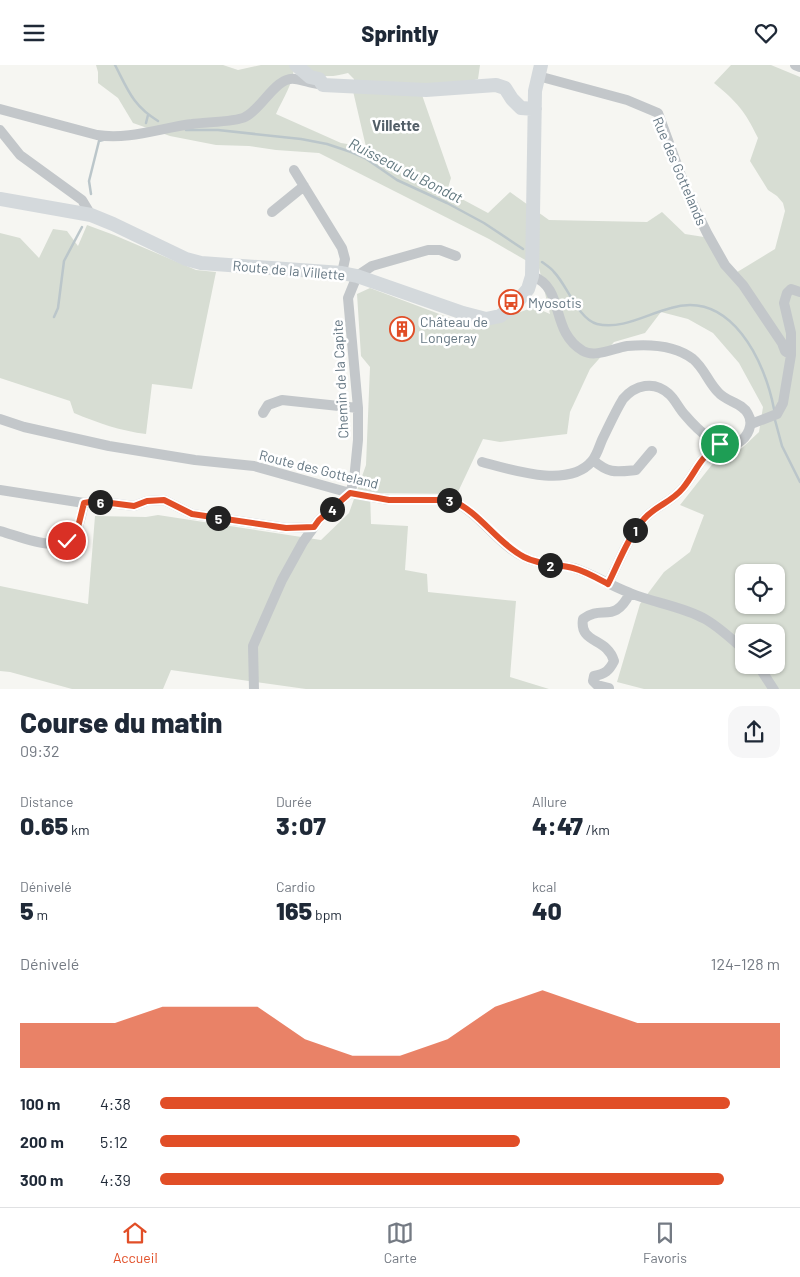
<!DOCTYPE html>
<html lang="fr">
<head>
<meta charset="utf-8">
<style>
	:root { --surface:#fff; --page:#f6f6f7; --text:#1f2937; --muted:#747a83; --line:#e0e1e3; --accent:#e14e27 }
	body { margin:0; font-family:Barlow,sans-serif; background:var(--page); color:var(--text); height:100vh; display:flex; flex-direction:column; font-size:19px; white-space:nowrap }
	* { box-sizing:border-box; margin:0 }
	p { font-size:16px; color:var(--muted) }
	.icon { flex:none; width:28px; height:28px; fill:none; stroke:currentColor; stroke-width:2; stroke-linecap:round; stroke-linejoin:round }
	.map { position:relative; height:624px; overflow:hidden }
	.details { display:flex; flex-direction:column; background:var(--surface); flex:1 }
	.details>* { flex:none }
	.fabs { position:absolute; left:735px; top:499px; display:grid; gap:10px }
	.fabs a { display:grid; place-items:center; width:50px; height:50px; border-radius:10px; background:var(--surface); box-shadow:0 1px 4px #0004; font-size:25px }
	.pin { position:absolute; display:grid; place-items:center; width:42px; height:42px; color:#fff; margin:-21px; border:2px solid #fff; border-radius:50%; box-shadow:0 1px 5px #0007 }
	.km { position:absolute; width:25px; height:25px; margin:-12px; border-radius:50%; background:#222; color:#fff; font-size:14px; line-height:25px; text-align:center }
	.round { display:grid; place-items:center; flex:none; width:52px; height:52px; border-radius:15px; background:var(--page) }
	.overview { display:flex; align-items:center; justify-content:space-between; height:85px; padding:0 20px }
	h1 { font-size:28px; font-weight:800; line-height:38px }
	.figures { display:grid; grid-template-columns:repeat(3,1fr); gap:8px; height:85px; padding:5px 20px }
	.figures div { display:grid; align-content:center }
	.figures b { font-size:25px; font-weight:800 }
	.figures small { font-size:14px; font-weight:400 }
	.figures p { font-size:14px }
	.chart { height:140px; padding:10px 20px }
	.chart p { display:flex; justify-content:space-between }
	.chart svg { width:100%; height:90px; margin-top:5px; fill:var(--accent); opacity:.7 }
	ul { padding:0 20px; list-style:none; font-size:16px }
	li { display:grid; grid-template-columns:80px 60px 1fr; align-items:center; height:38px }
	li i { height:12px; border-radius:6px; background:var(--accent) }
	header { display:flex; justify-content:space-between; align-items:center; height:65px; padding:0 20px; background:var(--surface); font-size:22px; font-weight:800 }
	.tab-bar { display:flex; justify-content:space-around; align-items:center; height:70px; border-top:1px solid var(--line); background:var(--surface); font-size:14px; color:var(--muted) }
	.tab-bar a { display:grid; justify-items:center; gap:2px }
	.tab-bar .current { color:var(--accent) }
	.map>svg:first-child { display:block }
	.green { fill:#d7ddd3; fill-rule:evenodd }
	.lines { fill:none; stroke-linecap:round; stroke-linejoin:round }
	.stream { stroke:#bbc6ca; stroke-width:2.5 }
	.street { stroke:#c3c7ca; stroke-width:10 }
	.secondary { stroke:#d4d9dc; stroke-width:14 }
	.route-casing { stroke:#fff; stroke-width:10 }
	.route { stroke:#e14e27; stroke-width:6 }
	.labels { text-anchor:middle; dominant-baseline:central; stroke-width:5; stroke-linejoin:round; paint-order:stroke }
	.street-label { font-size:14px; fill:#657783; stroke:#fff }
	.poi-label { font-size:14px; fill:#657783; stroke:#fff; text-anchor:start }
	.neighbourhood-label { font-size:15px; font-weight:bold; fill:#535f68; stroke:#fff }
	.water-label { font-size:15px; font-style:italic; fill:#61787f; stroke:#fff }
</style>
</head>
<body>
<header><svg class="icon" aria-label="menu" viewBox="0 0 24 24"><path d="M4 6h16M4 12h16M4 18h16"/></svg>Sprintly<svg class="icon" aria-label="heart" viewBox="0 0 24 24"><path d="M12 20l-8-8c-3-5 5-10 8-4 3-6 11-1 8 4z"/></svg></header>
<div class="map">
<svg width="800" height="625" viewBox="0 0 800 625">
	<rect width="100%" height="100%" fill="#f6f6f2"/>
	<path class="green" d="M96,0H223L238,5L261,0H294C294,18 283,33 276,49L341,78L366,82L353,26L354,14L348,8C329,13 318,13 301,0H480L478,14L422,30L451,113L447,126L488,148L510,127L549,155L647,157L662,147L685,169L704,172L734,209L775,184L785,146L783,138L777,131L768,125L750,96L758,73C745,46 737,37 714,18L731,0H771L800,12V624H644L617,617L640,539L664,507L690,487L704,450L680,440L718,392L742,383L759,367L763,342L739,298L713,268L688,254L661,247L645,268L614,277L590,304L570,347L567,369L500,377L483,374L457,429L370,428L371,459L408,461L405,505L427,509L428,527L516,536L510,612L549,624L313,625L171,605L163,624H72L10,607L0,606V521L88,539L95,451L146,452L158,450L321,475L349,448L366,400L370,302L361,291L357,229L370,223L466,259L471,265L534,242L550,249L539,203L489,174L319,88L276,85L249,81L216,80L170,71L133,58L118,33L98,18V7ZM744,508H776V540H744ZM744,568H776V600H744Z
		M87,160L114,170L196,205L216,207L192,324L152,319L146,369C121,366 98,358 74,348L70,336L0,313V168L20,173L39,193L53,164L67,166L78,181Z"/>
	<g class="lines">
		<path class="stream" d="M115,0C128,25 133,41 158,56
			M146,58L148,50
			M186,65H218L301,74L327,79L351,87L365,93L397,115L447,138L484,158L523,184
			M91,129L89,116L99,76L103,75
			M542,197C546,200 551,203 554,207C567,220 578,254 597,259C622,265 647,249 671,243C731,225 765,296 774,344
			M54,252L58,243L64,196L82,162
			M775,355L782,381L800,417"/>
		<path class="street" d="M795,0L800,2
			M538,11L627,35L658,48L687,127L707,168L725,200L743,220L782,278L785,286L791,290L783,338L777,349L751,359
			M0,44L97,70C129,75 160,63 192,59C204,57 236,57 245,52C262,44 276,11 295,14C303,15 310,18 318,19
			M0,65L20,90L82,135L91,150
			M294,105L342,183L345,194L342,208
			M272,147L304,121
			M791,290V268L784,238L787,228L791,224L800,227
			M263,348L268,340L282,335L358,343
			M0,354L24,362L109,381L195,395L254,401L350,428L389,435H451C481,448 497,480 526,493C541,500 558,499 574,503C593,509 611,521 630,528C654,538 682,541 705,554C719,562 732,574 744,585
			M593,395C609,409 616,407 636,405L652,386
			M482,397C512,405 569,424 592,396C597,390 599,382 602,375C609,361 615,347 623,334C635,320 654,315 669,329C675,334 679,344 685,350C696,363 720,388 738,378C748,372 754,359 748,349C742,337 726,337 718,327C708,317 704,303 693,294C675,280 648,279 627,281C614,283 595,293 583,286C549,266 566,223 532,211
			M0,425L84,438
			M0,466C20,471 65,493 77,465C80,457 82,447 84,438L95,436L134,441L147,436L164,435L192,449L286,463L314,462
			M608,519C619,497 628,472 644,454C655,441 672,437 683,423C698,404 698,394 720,379
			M758,600L774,625
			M609,623L597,620L593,616L594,611C605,609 609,606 614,596C607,572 579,579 583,554C602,539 614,560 630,528
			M254,625L253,581L282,515L303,477L319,455L350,428L354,415L358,375V343L348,233L357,211L372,201L428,185H440L456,191"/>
		<path class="secondary" d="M296,0L310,12L319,14L323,20L426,25L496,20L505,23L512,34L521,43L535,44
			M0,134L91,150L113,159L186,194L201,198L342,208L357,211L463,248L486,254L500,251L513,242L528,224L532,211L535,26L541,0"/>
	</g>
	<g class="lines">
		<defs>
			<path id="route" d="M67,476L77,466L84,438L95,436L134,441L147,436L164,435L192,449L286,463L314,462L319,455L350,428L389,435H451C480,447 496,477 524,492C539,500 557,499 573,503C585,506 597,513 608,519C619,497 628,472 644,454C655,441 672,437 683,423C698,404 698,394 720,379"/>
		</defs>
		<use href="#route" class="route-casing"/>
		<use href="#route" class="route"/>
	</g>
	<defs>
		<symbol id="bus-ring" viewBox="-11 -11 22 22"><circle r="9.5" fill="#fff" stroke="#e14e27" stroke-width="1.5"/><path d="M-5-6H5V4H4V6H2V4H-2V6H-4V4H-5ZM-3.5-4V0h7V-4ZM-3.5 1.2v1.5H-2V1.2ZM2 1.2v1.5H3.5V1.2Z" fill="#e14e27"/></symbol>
		<symbol id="building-ring" viewBox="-11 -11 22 22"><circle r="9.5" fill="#fff" stroke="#e14e27" stroke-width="1.5"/><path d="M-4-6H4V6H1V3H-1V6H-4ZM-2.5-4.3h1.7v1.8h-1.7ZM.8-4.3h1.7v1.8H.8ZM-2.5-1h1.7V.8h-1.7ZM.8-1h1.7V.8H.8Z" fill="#e14e27"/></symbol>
	</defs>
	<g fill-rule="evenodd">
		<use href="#bus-ring" x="497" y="223" width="28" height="28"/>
		<use href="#building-ring" x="388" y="250" width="28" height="28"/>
	</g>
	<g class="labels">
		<g class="street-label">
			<text transform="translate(680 106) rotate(67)">Rue des Gottelands</text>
			<text transform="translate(289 205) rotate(5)">Route de la Villette</text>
			<text transform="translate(340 314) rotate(-93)">Chemin de la Capite</text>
			<text transform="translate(319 404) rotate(14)">Route des Gotteland</text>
		</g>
		<g class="poi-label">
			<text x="528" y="237">Myosotis</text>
			<text x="420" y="256">Château de<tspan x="420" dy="16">Longeray</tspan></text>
		</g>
		<g class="neighbourhood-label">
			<text x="396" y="60">Villette</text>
		</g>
		<g class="water-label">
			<text transform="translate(406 105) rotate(27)">Ruisseau du Bondat</text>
		</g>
	</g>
</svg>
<div class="fabs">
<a><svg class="icon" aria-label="locate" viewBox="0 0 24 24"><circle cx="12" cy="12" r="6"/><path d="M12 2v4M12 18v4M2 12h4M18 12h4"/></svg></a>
<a><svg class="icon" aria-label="layers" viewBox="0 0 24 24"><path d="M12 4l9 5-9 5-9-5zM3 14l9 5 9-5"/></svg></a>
</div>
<div class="pin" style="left:720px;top:379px;background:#1e9e55"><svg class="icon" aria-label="arrive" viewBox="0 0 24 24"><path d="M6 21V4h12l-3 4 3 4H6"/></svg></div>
<div class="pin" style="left:67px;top:476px;background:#d93025"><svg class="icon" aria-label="check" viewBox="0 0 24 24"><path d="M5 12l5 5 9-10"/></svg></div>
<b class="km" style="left:635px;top:465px">1</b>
<b class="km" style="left:550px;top:500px">2</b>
<b class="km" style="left:449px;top:435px">3</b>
<b class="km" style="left:332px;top:444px">4</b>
<b class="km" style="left:218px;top:453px">5</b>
<b class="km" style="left:100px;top:437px">6</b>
</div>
<section class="details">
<div class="overview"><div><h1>Course du matin</h1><p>09:32</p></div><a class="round"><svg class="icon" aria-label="share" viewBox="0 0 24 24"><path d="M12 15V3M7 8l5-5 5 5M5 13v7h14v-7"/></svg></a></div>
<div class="figures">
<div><p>Distance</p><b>0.65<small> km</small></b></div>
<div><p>Durée</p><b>3:07</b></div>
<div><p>Allure</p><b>4:47<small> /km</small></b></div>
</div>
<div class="figures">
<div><p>Dénivelé</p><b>5<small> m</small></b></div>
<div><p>Cardio</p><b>165<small> bpm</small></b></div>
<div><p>kcal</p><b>40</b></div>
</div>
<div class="chart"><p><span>Dénivelé</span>124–128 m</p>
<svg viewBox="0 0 160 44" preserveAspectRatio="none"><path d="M0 44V22L10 22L20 22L30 14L40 14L50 14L60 30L70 38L80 38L90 30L100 14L110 6L120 14L130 22L140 22L150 22L160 22V44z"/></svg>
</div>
<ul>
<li><b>100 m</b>4:38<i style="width:92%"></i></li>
<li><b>200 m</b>5:12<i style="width:58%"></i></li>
<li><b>300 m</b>4:39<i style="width:91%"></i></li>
</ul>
</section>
<nav class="tab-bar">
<a class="current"><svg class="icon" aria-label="home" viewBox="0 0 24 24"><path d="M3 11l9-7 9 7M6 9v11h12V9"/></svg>Accueil</a>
<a><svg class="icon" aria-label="map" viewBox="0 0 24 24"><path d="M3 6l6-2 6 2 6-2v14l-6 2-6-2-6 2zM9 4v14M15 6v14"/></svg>Carte</a>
<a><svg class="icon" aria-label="saved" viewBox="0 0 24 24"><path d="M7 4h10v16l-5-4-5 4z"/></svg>Favoris</a>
</nav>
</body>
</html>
